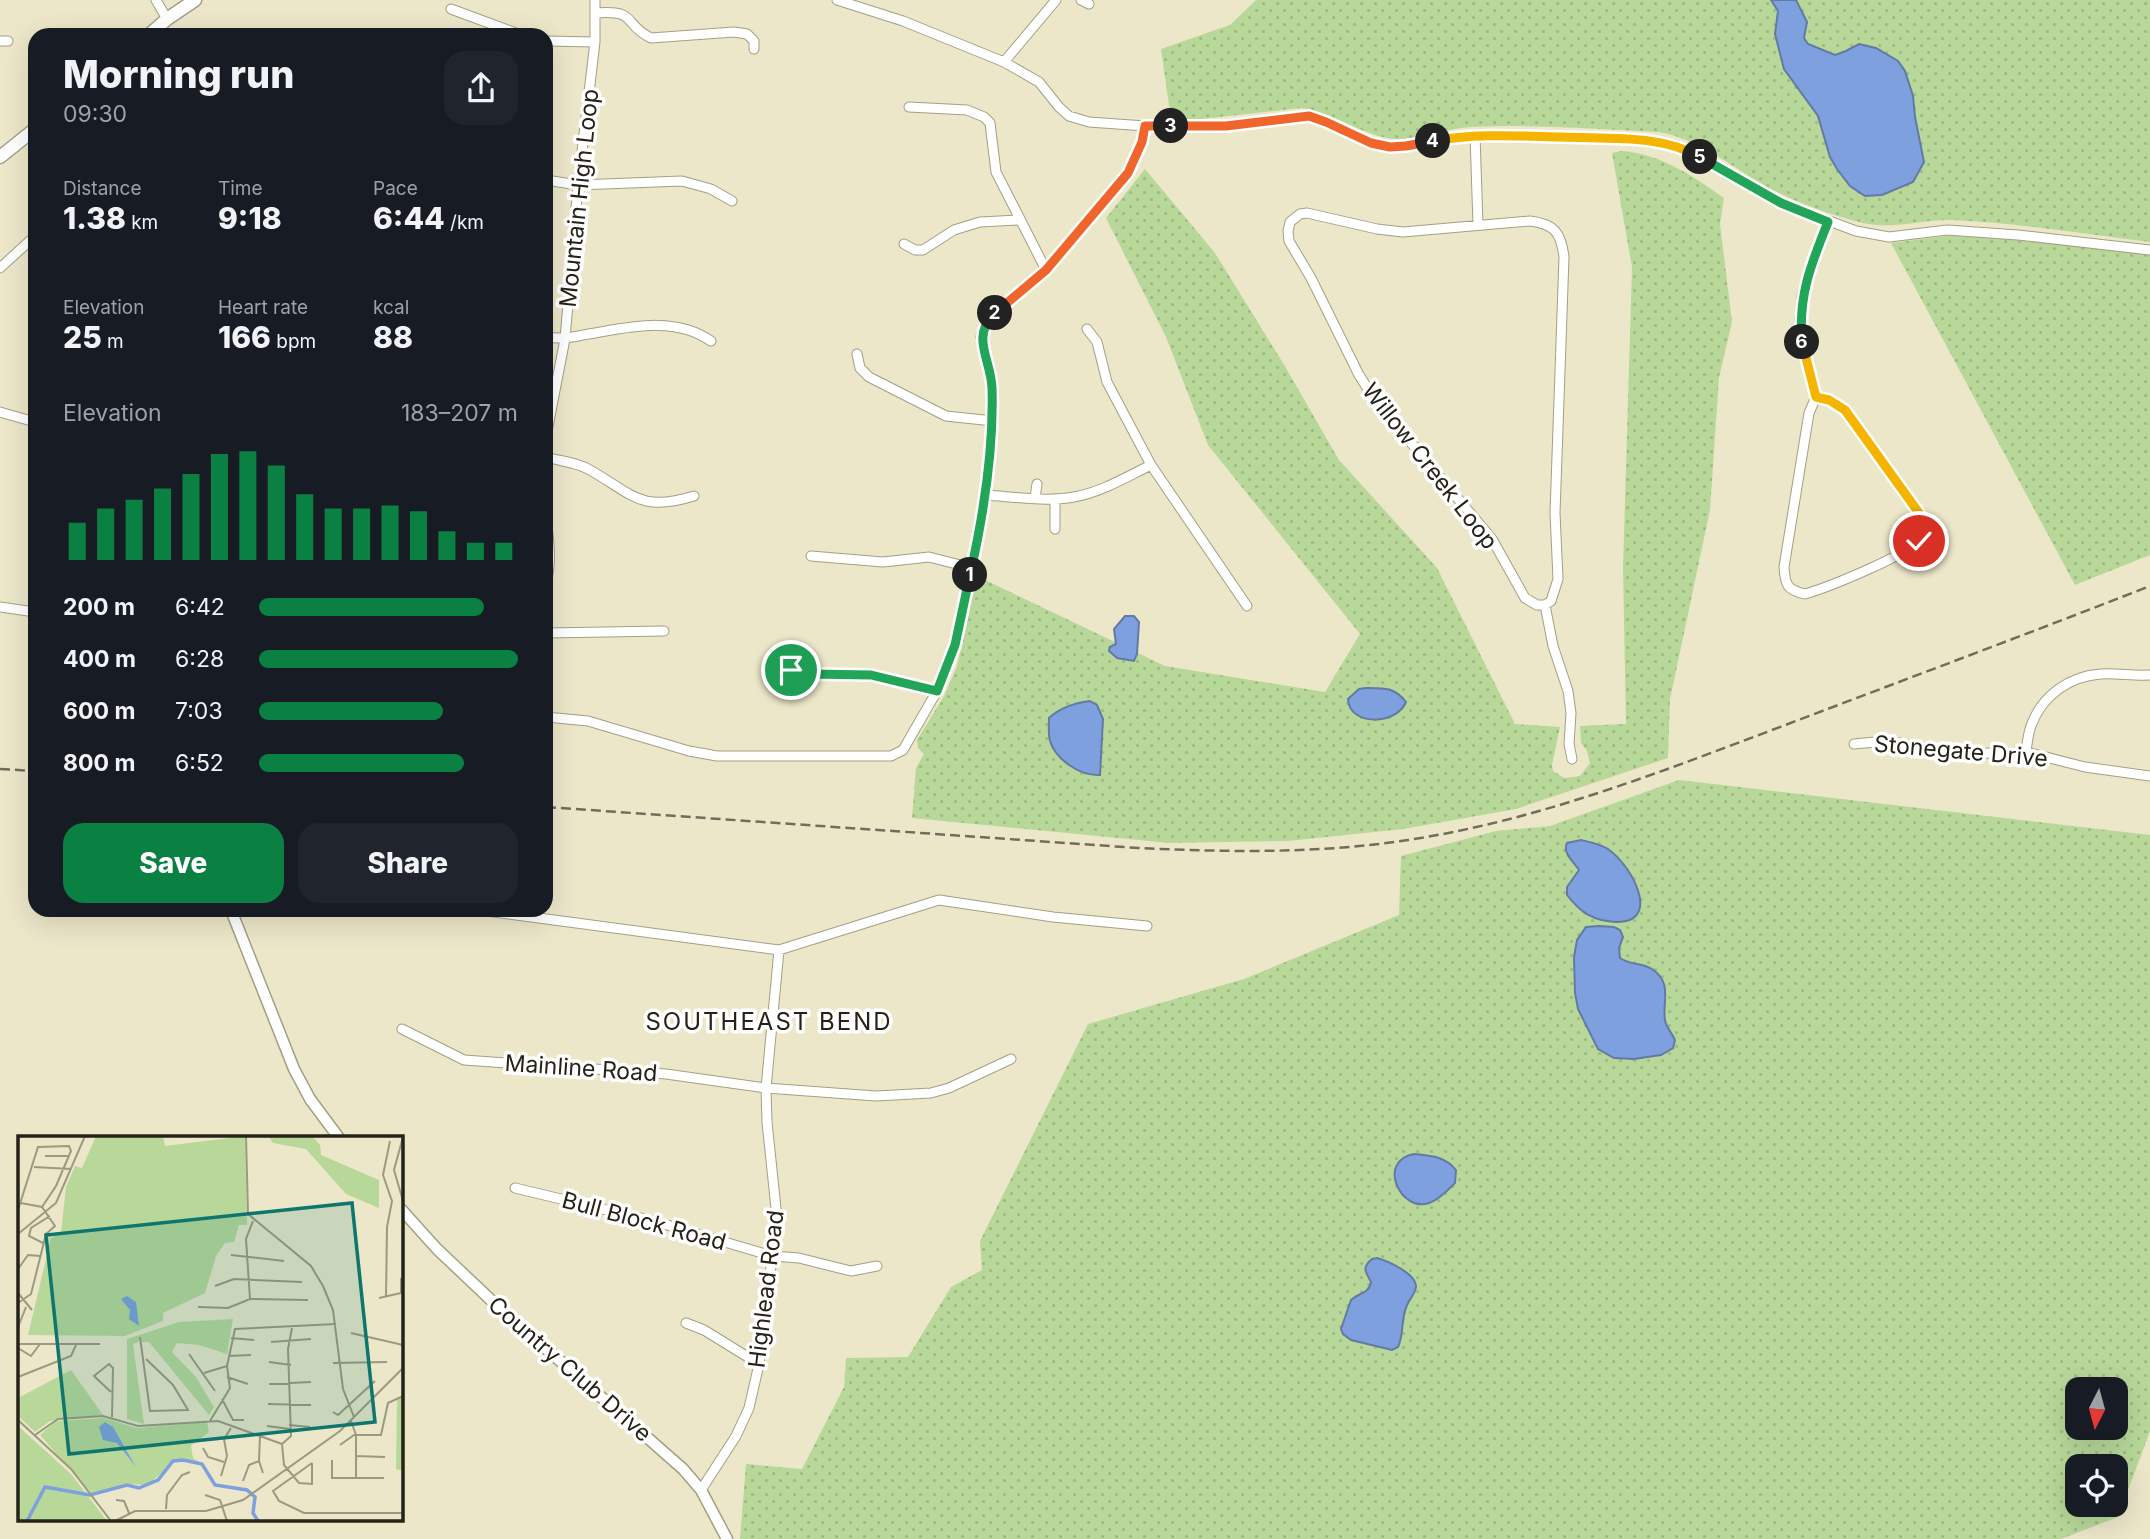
<!DOCTYPE html>
<html lang="en">
<head>
<meta charset="utf-8">
<style>
	:root { --surface:#171b24; --page:#20242c; --text:#f1f3f6; --muted:#9ea1a6; --accent:#0b8043 }
	body { margin:0; font-family:Inter,sans-serif; background:var(--page); color:var(--text); height:100vh; display:flex; flex-direction:column; font-size:26px; white-space:nowrap }
	* { box-sizing:border-box; margin:0 }
	p { font-size:23px; color:var(--muted) }
	.icon { flex:none; width:38px; height:38px; fill:none; stroke:currentColor; stroke-width:2; stroke-linecap:round; stroke-linejoin:round }
	.map { position:relative; flex:1; overflow:hidden }
	.details { position:absolute; left:28px; top:28px; width:525px; height:889px; display:flex; flex-direction:column; background:var(--surface); border-radius:21px; box-shadow:0 7px 28px #0002 }
	.details>* { flex:none }
	.needle { width:46px; rotate:186deg }
	.fabs { position:absolute; left:2065px; top:1377px; display:grid; gap:14px }
	.fabs a { display:grid; place-items:center; width:63px; height:63px; border-radius:14px; background:var(--surface); box-shadow:0 7px 28px #0002; font-size:35px }
	.pin { position:absolute; display:grid; place-items:center; width:60px; height:60px; color:#fff; margin:-30px; border:4px solid #fff; border-radius:50%; box-shadow:0 2px 7px #0007 }
	.km { position:absolute; width:35px; height:35px; margin:-18px; border-radius:50%; background:#222; color:#fff; font-size:19px; line-height:35px; text-align:center }
	.round { display:grid; place-items:center; flex:none; width:74px; height:74px; border-radius:21px; background:var(--page) }
	.head { display:flex; align-items:center; justify-content:space-between; height:119px; padding:0 35px }
	h1 { font-size:38px; font-weight:800; line-height:52px }
	.stats { display:grid; grid-template-columns:repeat(3,1fr); gap:10px; height:119px; padding:7px 35px }
	.stats div { display:grid; align-content:center }
	.stats b { font-size:30px; font-weight:800 }
	.stats small { font-size:19px; font-weight:400 }
	.stats p { font-size:19px }
	.chart { height:196px; padding:14px 35px }
	.chart p { display:flex; justify-content:space-between }
	.chart svg { width:100%; height:126px; margin-top:7px; stroke:var(--accent); stroke-width:6 }
	.button { display:flex; gap:14px; margin-top:auto; padding:14px 35px }
	.button a { flex:1; height:80px; border-radius:21px; background:var(--accent); color:#fff; font-size:28px; font-weight:800; line-height:80px; text-align:center }
	.button a+a { background:var(--page); color:var(--text) }
	ul { padding:0 35px; list-style:none; font-size:23px }
	li { display:grid; grid-template-columns:112px 84px 1fr; align-items:center; height:52px }
	li i { height:18px; border-radius:9px; background:var(--accent) }
	.map>svg:first-child { display:block }
	.grass { fill:url(#grass-dots); fill-rule:evenodd }
	.water { fill:#7ea0de; stroke:#637aa3; stroke-width:2 }
	.lines { fill:none; stroke-linecap:round; stroke-linejoin:round }
	.minor-casing { stroke:#a49f83; stroke-width:11 }
	.tertiary-casing { stroke:#a49f83; stroke-width:13 }
	.secondary-casing { stroke:#a49f83; stroke-width:15 }
	.minor { stroke:#fff; stroke-width:9 }
	.tertiary { stroke:#fff; stroke-width:10 }
	.secondary { stroke:#fff; stroke-width:12 }
	.rail { stroke:#706d5b; stroke-width:2.5; stroke-dasharray:10 5; stroke-linecap:butt }
	.split-1-casing { stroke:#fff; stroke-width:14 }
	.split-2-casing { stroke:#fff; stroke-width:14 }
	.split-3-casing { stroke:#fff; stroke-width:14 }
	.split-4-casing { stroke:#fff; stroke-width:14 }
	.split-5-casing { stroke:#fff; stroke-width:14 }
	.split-6-casing { stroke:#fff; stroke-width:14 }
	.split-7-casing { stroke:#fff; stroke-width:14 }
	.split-1 { stroke:#22a559; stroke-width:9 }
	.split-2 { stroke:#22a559; stroke-width:9 }
	.split-3 { stroke:#f0652b; stroke-width:9 }
	.split-4 { stroke:#f0652b; stroke-width:9 }
	.split-5 { stroke:#f5b400; stroke-width:9 }
	.split-6 { stroke:#22a559; stroke-width:9 }
	.split-7 { stroke:#f5b400; stroke-width:9 }
	.labels { text-anchor:middle; dominant-baseline:central; stroke-width:7; stroke-linejoin:round; paint-order:stroke }
	.street-label { font-size:23px; fill:#252318; stroke:#fff }
	.neighbourhood-label { font-size:24px; letter-spacing:2px; fill:#252318; stroke:#fff }
	.inset-river { fill:none; stroke:#7ea0de; stroke-width:3.5 }
	.inset-road { fill:none; stroke:#9c9982; stroke-width:2 }
	.view { fill:#0f766e; fill-opacity:0.15; stroke:#0f766e; stroke-width:3.5 }
	.inset-edge { fill:none; stroke:#252318; stroke-width:3.5 }
</style>
</head>
<body>
<div class="map">
<svg width="2150" height="1539" viewBox="0 0 2150 1539">
	<defs>
		<pattern id="grass-dots" width="8" height="8" patternUnits="userSpaceOnUse" patternTransform="scale(1.75)"><rect width="8" height="8" fill="#b8d899"/><path d="M2 2h.1M6 6h.1" fill="none" stroke="#9eb983" stroke-width="1.8" stroke-linecap="round"/></pattern>
	</defs>
	<rect width="100%" height="100%" fill="#ece7c9"/>
	<path class="grass" d="M1256,0H2150V242C2085,234 2019,223 1953,220C1923,219 1893,230 1863,223C1834,216 1803,205 1777,192C1736,172 1706,141 1659,132C1596,129 1534,124 1471,127C1444,128 1414,143 1387,138C1357,132 1332,112 1301,108L1192,120L1171,119L1161,49L1230,25Z
		M1622,151C1661,154 1693,176 1724,198L1720,224L1732,322L1719,377L1710,510L1670,699L1668,758L1516,809L1403,829L1288,841L1169,843L912,818L916,768L924,754L918,748L917,740L944,696L957,666L977,576L1165,666L1325,692L1360,634L1208,445L1166,337L1106,218L1145,169L1215,253L1283,363L1339,460L1437,568L1515,724L1560,727L1552,765L1553,771L1564,778L1580,776L1590,763L1587,751L1581,743L1580,726L1626,724L1623,568L1632,267L1612,153Z
		M1961,234L2150,255V555L2075,585L1891,243Z
		M1679,780L2150,835V1431L2118,1517L2061,1539H740L746,1464L802,1469L844,1387L846,1358L908,1357L951,1287L982,1270L980,1241L1088,1024L1244,979L1399,915L1401,856L1496,831L1550,826ZM2077,1390H2116V1428H2077ZM2077,1466H2116V1505H2077Z"/>
	<path class="water" d="M1771,0H1796L1807,22L1804,38L1808,44L1835,55L1846,51L1859,44L1876,48L1898,61L1905,71L1913,96L1915,117L1924,162L1913,182L1882,195L1865,196L1850,186L1837,169L1830,157L1818,116L1784,69L1775,34L1778,11Z
		M1125,616H1134L1139,622L1137,654L1134,661L1117,658L1109,651L1110,647L1116,644L1114,629Z
		M1366,688C1383,688 1395,687 1406,702C1396,726 1349,726 1348,699L1359,689Z
		M1090,701L1097,705L1103,719L1100,775C1080,776 1056,760 1050,741C1048,734 1049,725 1049,718C1061,707 1074,703 1090,701Z
		M1581,840C1590,842 1600,844 1608,849C1635,868 1665,930 1607,921C1588,918 1578,909 1567,895V887L1579,870C1574,862 1562,853 1567,843Z
		M1599,926L1614,927L1620,930L1623,937L1619,948L1620,958C1630,965 1642,963 1652,969C1673,983 1662,1001 1665,1020C1666,1027 1672,1033 1675,1040L1673,1048L1661,1055L1634,1059L1614,1058L1598,1049L1578,1009L1575,993L1574,957L1577,940L1586,927Z
		M1414,1154C1431,1156 1445,1156 1456,1170L1455,1183C1448,1190 1439,1200 1429,1203C1401,1213 1376,1161 1414,1154Z
		M1377,1258C1388,1261 1417,1274 1416,1287C1415,1295 1408,1300 1406,1308C1401,1320 1404,1334 1398,1347L1392,1350L1351,1340L1343,1334L1341,1329L1351,1300C1358,1293 1369,1294 1371,1282C1366,1272 1361,1268 1372,1259Z"/>
	<g class="lines">
		<defs>
			<path id="minor" d="M156,0L167,19
				M837,0L903,21L1004,62L1039,82L1059,107L1069,116L1089,122L1145,126H1226L1309,116L1326,122L1371,143L1390,147H1407L1475,135L1616,139L1653,142L1678,147L1694,154L1781,203L1856,231L1889,237L1947,230L2018,235L2150,250
				M1081,0L1089,4
				M451,9L521,35
				M596,13C639,10 622,24 651,38L734,32L747,34L754,41V49
				M0,41H8
				M546,41L595,42
				M1004,62L1056,0
				M909,107L967,110L984,117L990,123L996,172L1046,270
				M1475,135L1478,225
				M546,180L578,185L682,181L711,189L732,201
				M904,244L915,250H923L954,230L980,222L1020,220
				M0,268L35,236
				M1087,329L1097,342L1107,382L1151,465L1247,606
				M546,337C568,340 574,336 595,333C634,326 677,317 711,341
				M857,354L860,368L869,377L946,416L993,421
				M1816,397L1829,400L1845,410L1919,513C1923,521 1926,530 1920,539C1909,555 1826,588 1805,594C1787,590 1785,585 1784,567L1809,413L1816,397L1802,343L1800,320L1802,296L1809,269L1828,222
				M0,412L35,422
				M546,437L565,339L578,185L595,42V0
				M546,457C559,461 576,462 588,469C632,493 639,513 694,496
				M986,495C1015,497 1045,502 1074,497C1102,492 1126,477 1151,465
				M1035,498L1037,484
				M1055,499V529
				M546,518C549,541 552,561 546,584
				M811,556L883,562L929,557L972,568
				M1545,605H1537L1525,598L1492,539L1375,400L1359,375L1311,278L1289,241L1288,231L1290,222L1300,214L1307,213L1377,229L1403,232L1530,221C1554,224 1561,232 1564,257L1555,513L1558,579L1551,601L1545,605L1553,646L1568,691L1571,713L1569,744L1572,759
				M0,607L35,612
				M546,633L664,631
				M780,658L791,670L809,674L871,675L937,691
				M546,717L588,721L689,751L717,756H891L903,750L937,691L955,645L972,568L986,495L993,421L992,381L981,337L989,318L1046,270L1128,173L1142,142L1145,126
				M1854,744L1875,742L1899,743L1959,754L2026,752L2085,767L2150,776
				M2026,752C2027,744 2028,734 2031,726C2042,695 2070,676 2101,674C2117,673 2133,676 2150,675
				M479,910L779,950L939,900L1053,917L1147,926
				M402,1029L464,1060L666,1074L766,1088L876,1096L931,1093L949,1088L1011,1059
				M515,1188L657,1222L772,1256L799,1258L851,1271L877,1266
				M686,1323L704,1330L759,1364
				M701,1490L736,1436L749,1408L759,1364L777,1218L767,1122L766,1088L779,950"/>
			<path id="tertiary" d="M231,910L294,1069L310,1099L339,1138
				M401,1209L437,1249L493,1302L683,1469L701,1490L727,1539"/>
			<path id="secondary" d="M149,35L167,19L195,0
				M0,157L35,129"/>
		</defs>
		<use href="#minor" class="minor-casing"/>
		<use href="#tertiary" class="tertiary-casing"/>
		<use href="#secondary" class="secondary-casing"/>
		<use href="#minor" class="minor"/>
		<use href="#tertiary" class="tertiary"/>
		<use href="#secondary" class="secondary"/>
		<path class="rail" d="M0,769L35,771
			M546,807L1138,848C1228,852 1318,854 1408,840C1540,820 1663,771 1788,724C1909,678 2030,633 2150,586"/>
	</g>
	<g class="lines">
		<defs>
			<path id="split-1" d="M791,670L809,674L871,675L937,691L955,645L970,575"/>
			<path id="split-2" d="M970,575C984,513 994,451 992,388C991,359 970,337 995,313"/>
			<path id="split-3" d="M995,313L1046,270L1128,173L1142,142L1145,126H1171"/>
			<path id="split-4" d="M1171,126H1226L1309,116L1326,122L1371,143L1390,147L1406,146L1433,141"/>
			<path id="split-5" d="M1433,141C1476,133 1519,136 1562,137C1607,139 1660,134 1700,157"/>
			<path id="split-6" d="M1700,157L1781,203L1828,222C1811,264 1798,296 1802,342"/>
			<path id="split-7" d="M1802,342L1816,397L1829,400L1845,410L1919,513L1924,526L1919,541"/>
		</defs>
		<use href="#split-1" class="split-1-casing"/>
		<use href="#split-2" class="split-2-casing"/>
		<use href="#split-3" class="split-3-casing"/>
		<use href="#split-4" class="split-4-casing"/>
		<use href="#split-5" class="split-5-casing"/>
		<use href="#split-6" class="split-6-casing"/>
		<use href="#split-7" class="split-7-casing"/>
		<use href="#split-1" class="split-1"/>
		<use href="#split-2" class="split-2"/>
		<use href="#split-3" class="split-3"/>
		<use href="#split-4" class="split-4"/>
		<use href="#split-5" class="split-5"/>
		<use href="#split-6" class="split-6"/>
		<use href="#split-7" class="split-7"/>
	</g>
	<g class="labels">
		<g class="street-label">
			<text transform="translate(579 198) rotate(-84)">Mountain High Loop</text>
			<text transform="translate(1430 466) rotate(52)">Willow Creek Loop</text>
			<text transform="translate(1961 751) rotate(5)">Stonegate Drive</text>
			<text transform="translate(581 1068) rotate(4)">Mainline Road</text>
			<text transform="translate(644 1221) rotate(15)">Bull Block Road</text>
			<text transform="translate(766 1289) rotate(-83)">Highlead Road</text>
			<text transform="translate(570 1369) rotate(41)">Country Club Drive</text>
		</g>
		<g class="neighbourhood-label">
			<text x="769" y="1021">SOUTHEAST BEND</text>
		</g>
	</g>
	<g transform="translate(18 1136)">
		<rect width="385" height="385" fill="#ece7c9"/>
		<path d="M78,0H145L147,10L227,0L229,89H221L216,106L207,107L198,120L187,157L145,177V185L107,200L10,199L33,102L43,97L48,51L57,30L64,32ZM250,0H294L302,9L303,19L361,44V72L328,58L288,13L255,7ZM215,183L209,218L181,209L159,207L154,216L178,241L196,271L191,279L131,206H124L123,199L121,206L115,208L126,288L109,283V203L161,186ZM53,234L85,279L32,285L17,296L0,280V262ZM86,282L119,292L189,286L191,296L173,310L175,322L182,327L158,324L130,349L108,348L75,359L22,299L38,285Z" fill="#b8d899"/>
		<path d="M379,262H385V335L378,333ZM0,290L53,338L89,385H0Z" fill="#b8d899"/>
		<path d="M109,160L118,166L121,190L111,183L112,174L103,163ZM87,286L95,291L118,331L99,307L85,304L81,291Z" fill="#7ea0de"/>
		<path class="inset-river" d="M9,385L27,351L72,359L109,349L121,352L140,344L155,325L165,324L184,328L197,349L229,354L237,361L235,377L240,385"/>
		<path class="inset-road" d="M228,0L230,78L293,130L305,150L315,174L325,253L336,281M385,1L376,34L385,65M27,20H51M16,31L53,33M0,74L20,11L51,10L53,15L38,50L24,71M0,98L38,67L67,0M25,107L11,100L13,92L32,80M213,119L266,125M0,133L10,119L22,120M197,150L216,143L284,146M0,157L14,174M361,162L383,157V142M368,162L369,91L374,65L365,39L372,5M232,163L228,103L235,85M0,167L13,158L28,98L37,90L24,71L3,67M180,171L210,172L232,163L290,164M0,191L8,171M333,197L385,209M122,201L132,275L170,274L155,249L128,223M213,202L236,204M253,206L293,203M0,208H82M0,212L13,220L22,208M171,218L197,255M210,220L233,219M251,226L273,229M315,227L369,226M186,237L209,230M0,241L53,220L58,209M209,241L230,248M251,248L293,246M93,256L76,240L91,228L95,232L94,281M204,263L215,284H226M250,268L293,269M315,276L320,279L357,245M0,284L53,333L93,385M192,285L212,252L209,230L217,193L318,188M333,285L338,299V342M271,289L292,291M249,290L272,293M17,299L40,283L85,280L120,290L200,285L264,308M242,299L241,325L245,337M264,308L273,300L270,213L274,192M264,308L266,329L281,347L294,348V327M322,309L336,299H363L370,267L385,260M185,312L190,321L206,326M338,320L367,321M314,324V342H366M294,327L255,355L261,365L286,377H384M203,340L209,320L206,303L213,292M225,345L231,329L241,325M187,359L202,364L209,385M98,364L106,365L111,377M148,373L149,359L164,339L172,336M97,385L117,375H188L225,364L322,295L385,232"/>
		<path class="view" d="M334,67L357,286L51,318L28,99Z"/>
		<rect width="385" height="385" class="inset-edge"/>
	</g>
</svg>
<div class="fabs">
<a><svg class="needle" viewBox="-14 -14 28 28"><path d="M0-13l5 13h-10z" fill="#e53935"/><path d="M0 13l5-13h-10z" fill="#9ea1a6"/></svg></a>
<a><svg class="icon" aria-label="locate" viewBox="0 0 24 24"><circle cx="12" cy="12" r="6"/><path d="M12 2v4M12 18v4M2 12h4M18 12h4"/></svg></a>
</div>
<div class="pin" style="left:791px;top:670px;background:#1e9e55"><svg class="icon" aria-label="arrive" viewBox="0 0 24 24"><path d="M6 21V4h12l-3 4 3 4H6"/></svg></div>
<div class="pin" style="left:1919px;top:541px;background:#d93025"><svg class="icon" aria-label="check" viewBox="0 0 24 24"><path d="M5 12l5 5 9-10"/></svg></div>
<b class="km" style="left:970px;top:575px">1</b>
<b class="km" style="left:995px;top:313px">2</b>
<b class="km" style="left:1171px;top:126px">3</b>
<b class="km" style="left:1433px;top:141px">4</b>
<b class="km" style="left:1700px;top:157px">5</b>
<b class="km" style="left:1802px;top:342px">6</b>
<section class="details">
<div class="head"><div><h1>Morning run</h1><p>09:30</p></div><a class="round"><svg class="icon" aria-label="share" viewBox="0 0 24 24"><path d="M12 15V3M7 8l5-5 5 5M5 13v7h14v-7"/></svg></a></div>
<div class="stats">
<div><p>Distance</p><b>1.38<small> km</small></b></div>
<div><p>Time</p><b>9:18</b></div>
<div><p>Pace</p><b>6:44<small> /km</small></b></div>
</div>
<div class="stats">
<div><p>Elevation</p><b>25<small> m</small></b></div>
<div><p>Heart rate</p><b>166<small> bpm</small></b></div>
<div><p>kcal</p><b>88</b></div>
</div>
<div class="chart"><p><span>Elevation</span>183–207 m</p>
<svg viewBox="0 0 160 44" preserveAspectRatio="none"><path d="M5 44V31M15 44V26M25 44V23M35 44V19M45 44V14M55 44V7M65 44V6M75 44V11M85 44V21M95 44V26M105 44V26M115 44V25M125 44V27M135 44V34M145 44V38M155 44V38"/></svg>
</div>
<ul>
<li><b>200 m</b>6:42<i style="width:87%"></i></li>
<li><b>400 m</b>6:28<i style="width:100%"></i></li>
<li><b>600 m</b>7:03<i style="width:71%"></i></li>
<li><b>800 m</b>6:52<i style="width:79%"></i></li>
</ul>
<div class="button"><a>Save</a><a>Share</a></div>
</section>
</div>
</body>
</html>
